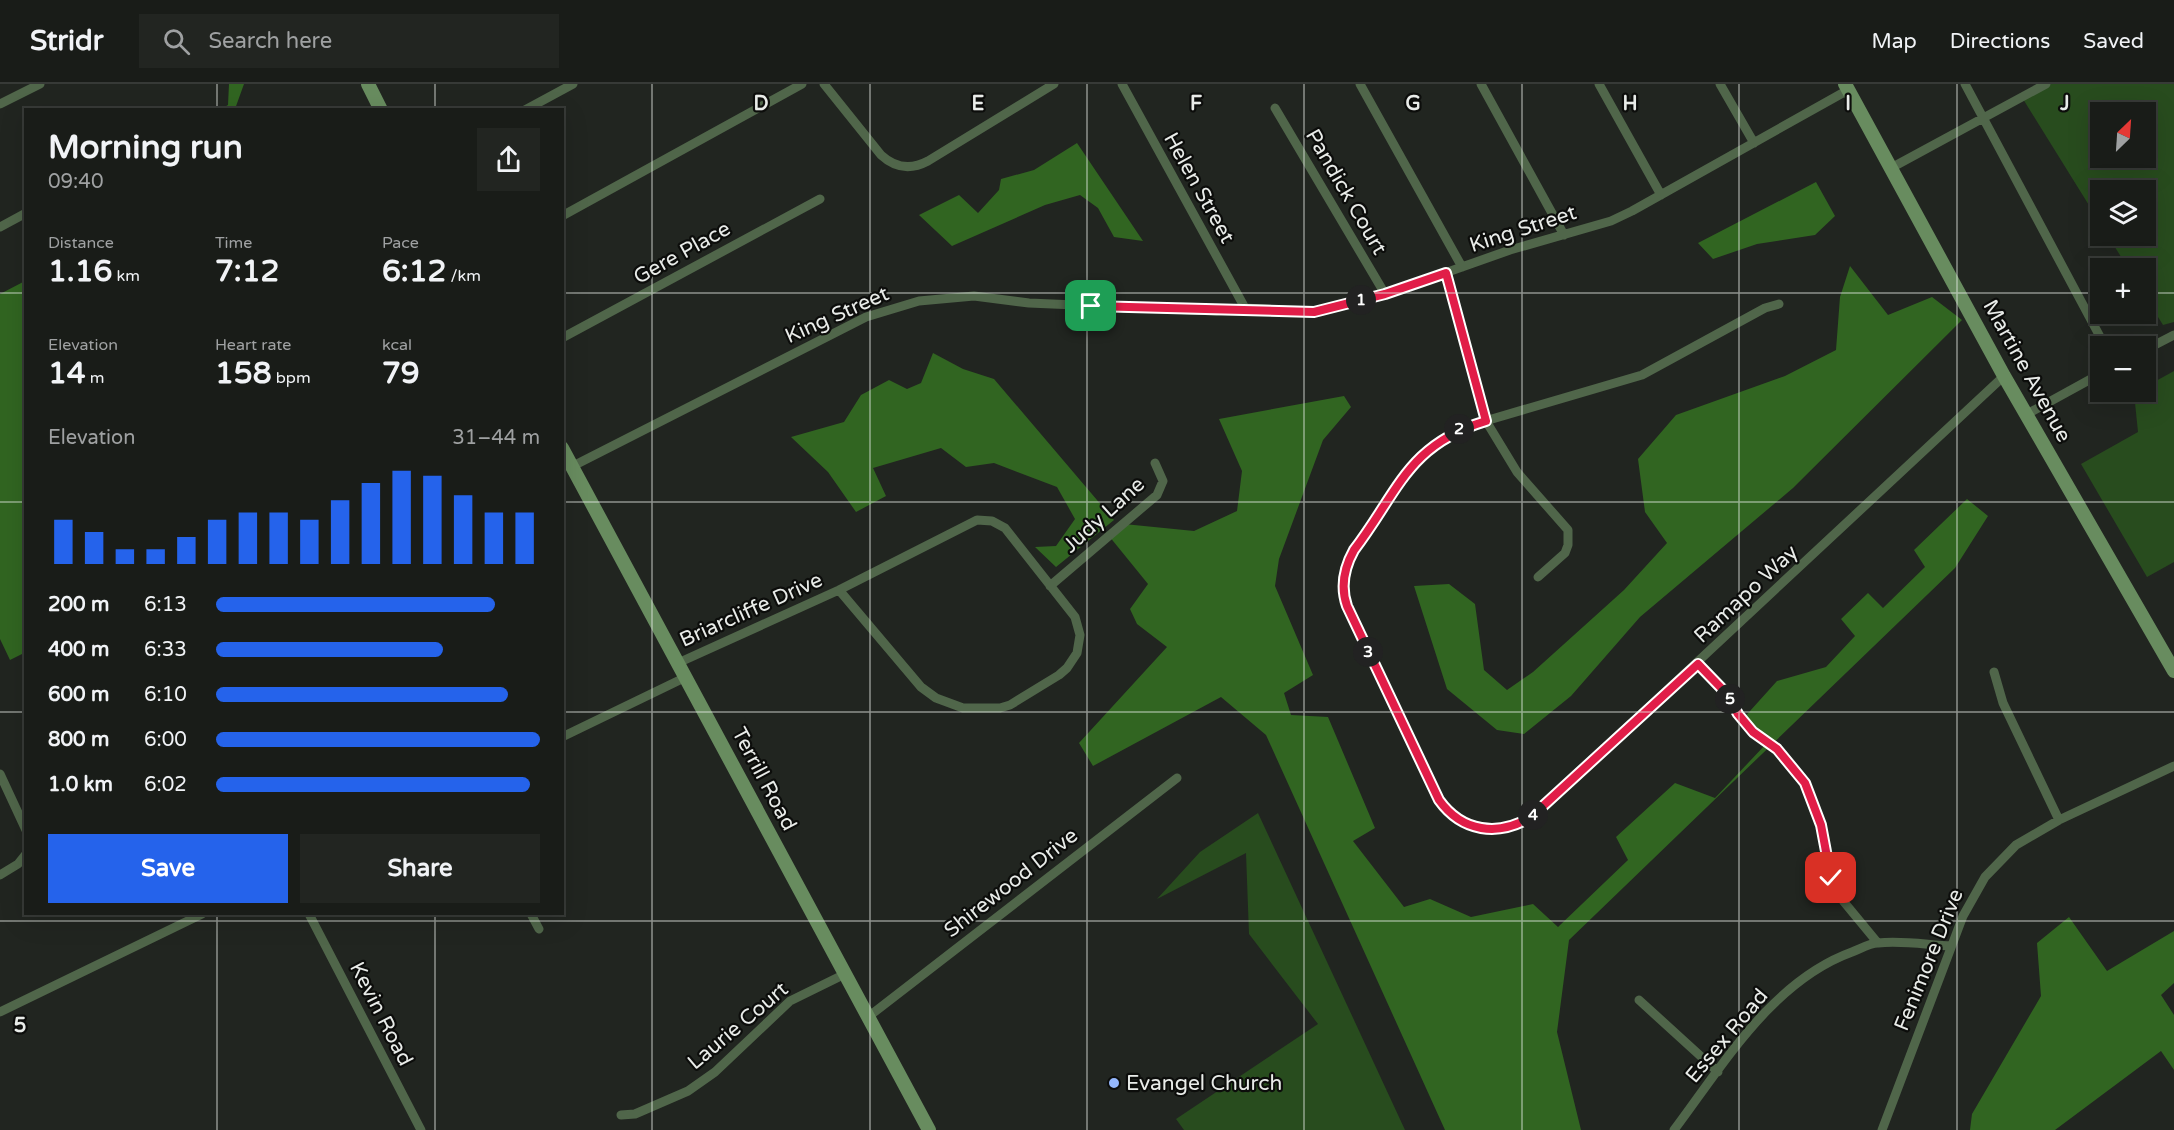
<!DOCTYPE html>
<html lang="en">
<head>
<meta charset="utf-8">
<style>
	:root { --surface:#191c18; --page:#222521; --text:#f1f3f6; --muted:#9fa1a2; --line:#373a37; --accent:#2563eb }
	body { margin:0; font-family:"Varela Round",sans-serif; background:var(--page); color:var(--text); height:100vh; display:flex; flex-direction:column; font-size:22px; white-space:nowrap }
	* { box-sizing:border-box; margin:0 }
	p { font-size:20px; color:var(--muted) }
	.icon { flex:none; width:33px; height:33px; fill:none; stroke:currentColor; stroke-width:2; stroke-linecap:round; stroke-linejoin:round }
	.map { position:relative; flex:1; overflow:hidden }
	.side { position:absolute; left:24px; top:24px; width:540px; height:807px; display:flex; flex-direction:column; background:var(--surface); border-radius:0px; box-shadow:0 6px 24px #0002,0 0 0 2px var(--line) }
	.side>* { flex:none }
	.needle { width:39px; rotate:25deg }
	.fabs { position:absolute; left:2090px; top:18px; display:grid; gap:12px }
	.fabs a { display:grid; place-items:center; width:66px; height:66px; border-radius:0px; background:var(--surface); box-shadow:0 6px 24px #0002,0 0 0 2px var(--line); font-size:30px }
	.pin { position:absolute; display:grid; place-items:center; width:51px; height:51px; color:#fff; margin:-26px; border-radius:12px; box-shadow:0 3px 9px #0006 }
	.km { position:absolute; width:30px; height:30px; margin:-15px; border-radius:50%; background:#222; color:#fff; font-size:16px; line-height:30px; text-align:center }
	.round { display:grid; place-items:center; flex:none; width:63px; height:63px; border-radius:0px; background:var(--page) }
	.head { display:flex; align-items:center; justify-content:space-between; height:102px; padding:0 24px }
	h1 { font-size:33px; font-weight:800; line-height:45px }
	.figures { display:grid; grid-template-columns:repeat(3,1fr); gap:9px; height:102px; padding:6px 24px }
	.figures div { display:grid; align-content:center }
	.figures b { font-size:30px; font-weight:800 }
	.figures small { font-size:16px; font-weight:400 }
	.figures p { font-size:16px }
	.chart { height:168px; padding:12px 24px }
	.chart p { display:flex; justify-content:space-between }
	.chart svg { width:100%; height:108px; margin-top:6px; stroke:var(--accent); stroke-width:6 }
	.primary-button { display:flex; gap:12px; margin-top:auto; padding:12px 24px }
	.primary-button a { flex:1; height:69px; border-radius:0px; background:var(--accent); color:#fff; font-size:24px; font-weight:800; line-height:69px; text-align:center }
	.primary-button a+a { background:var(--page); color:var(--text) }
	ul { padding:0 24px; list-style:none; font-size:20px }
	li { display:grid; grid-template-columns:96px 72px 1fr; align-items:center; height:45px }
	li i { height:15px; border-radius:8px; background:var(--accent) }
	header { display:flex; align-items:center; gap:36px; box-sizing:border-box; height:84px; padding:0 30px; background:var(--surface); border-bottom:2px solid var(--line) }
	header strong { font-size:28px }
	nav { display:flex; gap:33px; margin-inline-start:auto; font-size:21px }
	.search { width:420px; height:54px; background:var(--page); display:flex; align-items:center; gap:15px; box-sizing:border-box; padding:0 21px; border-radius:0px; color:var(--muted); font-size:22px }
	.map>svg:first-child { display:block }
	.green { fill:#284c1e; fill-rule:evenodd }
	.forest { fill:#316521 }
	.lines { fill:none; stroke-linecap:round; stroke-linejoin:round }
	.street { stroke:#50664a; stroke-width:9 }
	.secondary { stroke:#688c5f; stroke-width:14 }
	.route-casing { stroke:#fff; stroke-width:12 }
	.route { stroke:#e11d48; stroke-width:8 }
	.grid { fill:none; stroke:#e9ece9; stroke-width:1.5; stroke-opacity:0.55 }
	.poi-dot { fill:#94b7fd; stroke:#0c0d0b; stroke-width:2 }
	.labels { text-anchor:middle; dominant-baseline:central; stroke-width:4.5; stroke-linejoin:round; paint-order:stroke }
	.street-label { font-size:21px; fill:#e9ece9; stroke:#0c0d0b }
	.poi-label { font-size:21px; fill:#e9ece9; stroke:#0c0d0b; text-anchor:start }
	.grid-label { font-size:20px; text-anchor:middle; font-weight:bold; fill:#e9ece9; stroke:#0c0d0b; stroke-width:4.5; stroke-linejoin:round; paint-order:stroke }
</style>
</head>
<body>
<header>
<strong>Stridr</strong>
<div class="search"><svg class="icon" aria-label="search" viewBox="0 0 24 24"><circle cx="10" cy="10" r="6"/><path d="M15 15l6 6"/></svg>Search here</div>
<nav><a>Map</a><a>Directions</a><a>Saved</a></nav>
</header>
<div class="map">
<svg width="2174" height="1046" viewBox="0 0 2174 1046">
	<rect width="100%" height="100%" fill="#212520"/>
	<path class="green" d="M2051,0H2174V238L2163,241L2145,212V184H2128L2108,152H2145V106H2100V139L2023,15ZM2100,28H2145V74H2100Z
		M2174,287V478L2147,493L2081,380L2138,348L2134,309L2145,308V303Z
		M1258,729L1264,742L1405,1046H1184L1176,1035L1318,940L1249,850L1246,769L1157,815L1200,768Z"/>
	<path class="forest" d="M229,0H244L235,25H221L228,21Z
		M1077,59L1143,157L1114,153L1098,124L1080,111L1045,121L952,162L919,131L959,111L978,129L999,106L1001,95L1034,86Z
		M1816,98L1835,132L1815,151L1757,160L1713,175L1698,159Z
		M1850,182L1888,231L1932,213L1962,236L1793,404L1640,533L1571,612L1524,650L1497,646L1447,605L1414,502L1449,500L1475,520L1484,586L1507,606L1533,588L1624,506L1667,459L1645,428L1638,375L1676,331L1785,292L1836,266L1840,213Z
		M25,197L26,568L10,576L0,555V210Z
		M933,269L963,285L994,295L1114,436L1056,483L1035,463L1056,462L1075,435L1057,403L994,379L966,383L941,364L873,384L886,412L856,428L828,388L791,353L844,338L861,311L889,296L907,305L921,299Z
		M1344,312L1351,323L1323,356L1279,475L1275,502L1313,591L1284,609L1291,631L1328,633L1375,744L1353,757L1404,823L1430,815L1471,833L1533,820L1558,843L1628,776L1616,753L1675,699L1715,714L1766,660L1741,637L1777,597L1826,583L1855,552L1841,535L1868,509L1883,524L1925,483L1914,466L1967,415L1988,432L1955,484L1569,856L1557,948L1581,1046H1445L1266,651L1221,613L1093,682L1079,659L1167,563L1137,540L1130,525L1148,500L1109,452L1124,440L1194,447L1237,427L1242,387L1219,335Z
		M2069,833L2107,887L2174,847V899L2161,911L2174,931V986L2161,967L2055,1046H1970L1972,1030L2041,912L2037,859Z"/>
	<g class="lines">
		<path class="street" d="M824,0L881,71C895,84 911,86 928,77L1054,0
			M1122,0L1245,224
			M1360,0L1462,183
			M1481,0L1564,151
			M1599,0L1661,111
			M1720,0L1754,59
			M1965,0L2105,262
			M0,20L40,0
			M1275,24L1385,210
			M525,26L573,0
			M1891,84L2046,0
			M562,132L802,0
			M0,143L26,129
			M1446,189L1486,337L1517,388L1568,446V461L1565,469L1538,493
			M1779,220L1765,224L1642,291L1458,345C1419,367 1397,402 1373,439C1364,451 1353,464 1348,477C1342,492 1342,508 1346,522L1436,710C1456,747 1496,754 1531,733L2004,292
			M562,254L820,115
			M2145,266L2174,251
			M2027,330L2100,290
			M573,382L866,233L919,217L974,212L1029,219L1216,227L1245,224L1314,228L1333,224L1394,207L1510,166L1611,137L1632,127L1848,6
			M1050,502L1157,411L1163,397L1155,379
			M678,579L839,506L977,436L992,437L1005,444L1075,533L1080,551L1077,569L1067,584L1059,591L1010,621L1000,624H963L936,614L921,603L839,506
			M1697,580L1727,610L1738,630L1753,648L1777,665L1805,699L1821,741L1831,794L1844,818L1877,858
			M1994,588L2003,619L2059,736
			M562,653L686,593
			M0,690L26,746
			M0,791L18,780L26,770
			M309,830L421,1046
			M531,830L539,845
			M1639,916L1718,988
			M0,928L202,830
			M868,933L1177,694
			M621,1031L635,1030L688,1007L715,988L790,917L845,890
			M1674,1046C1723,981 1772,897 1852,868C1860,865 1870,859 1878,859C1901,856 1928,861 1951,862
			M1882,1046L1963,832L1985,793L2016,761L2059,736L2174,682"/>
		<path class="secondary" d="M368,0L381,26
			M1845,0L2004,292L2174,587
			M562,364L929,1046"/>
	</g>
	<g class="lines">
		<defs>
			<path id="route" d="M1091,222L1314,228L1385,210L1446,189L1486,337C1407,361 1399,407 1354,466C1344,484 1340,502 1347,522L1439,716C1462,748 1498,753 1531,733L1698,580L1727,610L1738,630L1753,648L1777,665L1805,699L1821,741L1831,794"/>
		</defs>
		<use href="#route" class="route-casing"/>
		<use href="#route" class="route"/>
	</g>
	<path class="grid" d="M217,0V26M435,0V26M652,0V1046M870,0V1046M1087,0V1046M1304,0V1046M1522,0V1046M1739,0V1046M1957,0V1046M0,209H26M562,209H2100M2145,209H2174M0,418H26M562,418H2174M0,628H26M562,628H2174M217,830V1046M435,830V1046M0,837H2174"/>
	<circle class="poi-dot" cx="1114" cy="999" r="6"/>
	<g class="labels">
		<g class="street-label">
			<text transform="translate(1199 104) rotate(61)">Helen Street</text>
			<text transform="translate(1346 108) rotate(60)">Pandick Court</text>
			<text transform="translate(1523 145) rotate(-18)">King Street</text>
			<text transform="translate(682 169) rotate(-29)">Gere Place</text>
			<text transform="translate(837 231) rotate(-24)">King Street</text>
			<text transform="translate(2027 287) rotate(61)">Martine Avenue</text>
			<text transform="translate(1104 431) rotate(-42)">Judy Lane</text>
			<text transform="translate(1746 510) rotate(-43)">Ramapo Way</text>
			<text transform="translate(751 526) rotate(-24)">Briarcliffe Drive</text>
			<text transform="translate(764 695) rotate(62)">Terrill Road</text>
			<text transform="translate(1011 799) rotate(-38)">Shirewood Drive</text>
			<text transform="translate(1929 876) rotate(-68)">Fenimore Drive</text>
			<text transform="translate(381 930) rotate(63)">Kevin Road</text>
			<text transform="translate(738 942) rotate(-40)">Laurie Court</text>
			<text transform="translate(1727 952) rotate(-50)">Essex Road</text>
		</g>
		<g class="poi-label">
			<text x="1126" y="999">Evangel Church</text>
		</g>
	</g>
	<g class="grid-label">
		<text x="761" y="26">D</text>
		<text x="978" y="26">E</text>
		<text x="1196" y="26">F</text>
		<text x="1413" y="26">G</text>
		<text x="1630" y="26">H</text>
		<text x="1848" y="26">I</text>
		<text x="2065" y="26">J</text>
		<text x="20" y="948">5</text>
	</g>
</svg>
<div class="fabs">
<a><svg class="needle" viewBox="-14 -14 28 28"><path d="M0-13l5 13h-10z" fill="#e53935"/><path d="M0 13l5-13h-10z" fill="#9fa1a2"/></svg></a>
<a><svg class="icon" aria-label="layers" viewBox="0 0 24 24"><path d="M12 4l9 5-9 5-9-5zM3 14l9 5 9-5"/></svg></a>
<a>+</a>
<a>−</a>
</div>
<div class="pin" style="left:1091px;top:222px;background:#1e9e55"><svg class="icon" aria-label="arrive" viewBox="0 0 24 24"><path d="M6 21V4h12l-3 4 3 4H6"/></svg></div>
<div class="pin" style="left:1831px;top:794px;background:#d93025"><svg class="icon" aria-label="check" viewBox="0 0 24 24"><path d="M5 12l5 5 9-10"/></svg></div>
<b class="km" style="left:1361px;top:216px">1</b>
<b class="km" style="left:1459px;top:345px">2</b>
<b class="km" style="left:1368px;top:568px">3</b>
<b class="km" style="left:1533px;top:731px">4</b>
<b class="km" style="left:1730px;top:615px">5</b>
<section class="side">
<div class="head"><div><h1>Morning run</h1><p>09:40</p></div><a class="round"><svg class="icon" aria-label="share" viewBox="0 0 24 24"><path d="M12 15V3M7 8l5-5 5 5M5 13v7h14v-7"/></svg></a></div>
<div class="figures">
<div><p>Distance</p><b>1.16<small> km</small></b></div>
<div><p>Time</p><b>7:12</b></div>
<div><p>Pace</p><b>6:12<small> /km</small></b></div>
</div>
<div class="figures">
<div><p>Elevation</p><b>14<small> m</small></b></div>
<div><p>Heart rate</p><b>158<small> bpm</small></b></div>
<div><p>kcal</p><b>79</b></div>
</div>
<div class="chart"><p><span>Elevation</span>31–44 m</p>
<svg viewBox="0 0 160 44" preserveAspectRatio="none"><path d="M5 44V26M15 44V31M25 44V38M35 44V38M45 44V33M55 44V26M65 44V23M75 44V23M85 44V26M95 44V18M105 44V11M115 44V6M125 44V8M135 44V16M145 44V23M155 44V23"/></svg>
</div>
<ul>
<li><b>200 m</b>6:13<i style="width:86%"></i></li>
<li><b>400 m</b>6:33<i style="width:70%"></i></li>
<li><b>600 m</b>6:10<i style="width:90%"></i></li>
<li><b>800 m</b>6:00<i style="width:100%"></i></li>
<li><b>1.0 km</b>6:02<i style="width:97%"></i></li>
</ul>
<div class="primary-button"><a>Save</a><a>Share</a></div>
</section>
</div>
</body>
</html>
